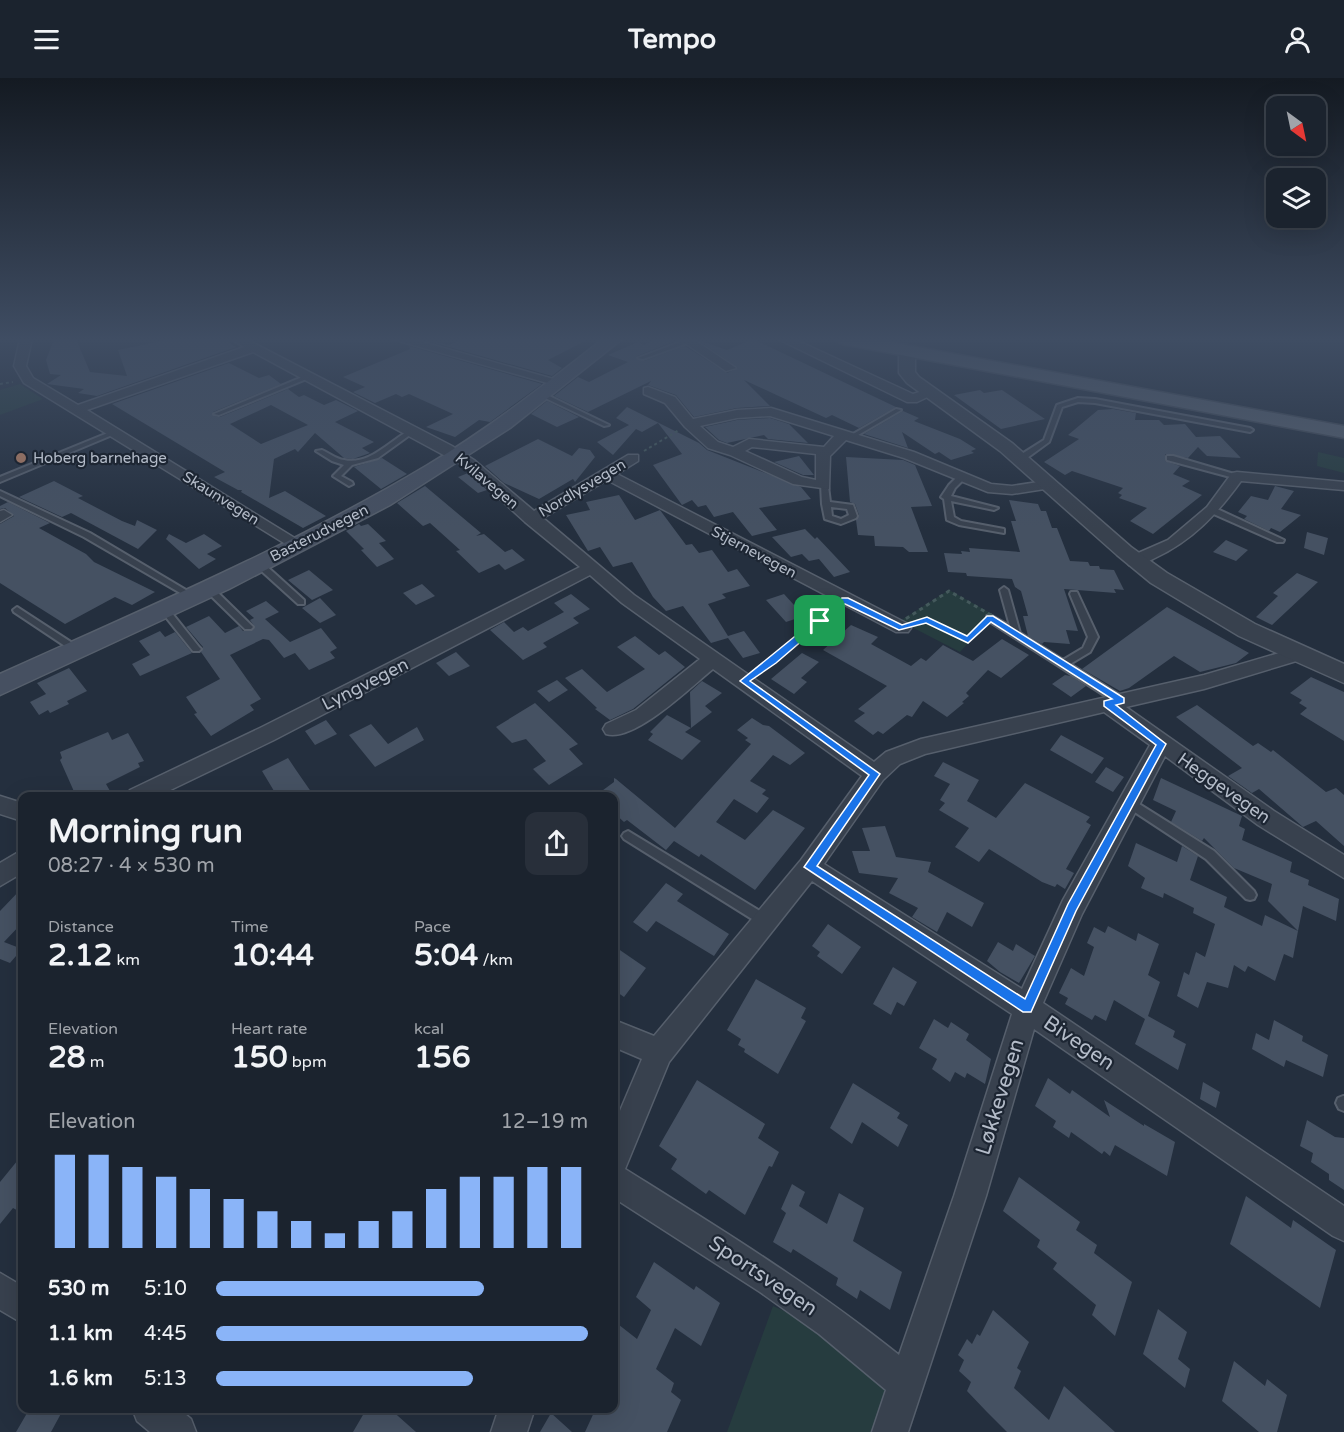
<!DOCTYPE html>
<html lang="en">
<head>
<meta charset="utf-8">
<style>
	:root { --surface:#1b232e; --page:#282f3a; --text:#f1f3f6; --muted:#a0a4aa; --line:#39404a; --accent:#8ab4f8 }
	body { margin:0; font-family:"Varela Round",sans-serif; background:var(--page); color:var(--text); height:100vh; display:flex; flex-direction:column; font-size:22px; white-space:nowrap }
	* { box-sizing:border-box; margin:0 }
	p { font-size:20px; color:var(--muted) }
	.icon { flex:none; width:33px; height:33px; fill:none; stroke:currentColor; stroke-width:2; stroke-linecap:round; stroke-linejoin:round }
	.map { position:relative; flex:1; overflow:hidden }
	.side { position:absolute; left:18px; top:714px; width:600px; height:621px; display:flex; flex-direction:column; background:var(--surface); border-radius:12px; box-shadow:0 6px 24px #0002,0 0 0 2px var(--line) }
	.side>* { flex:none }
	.needle { width:39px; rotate:147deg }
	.buttons { position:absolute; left:1266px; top:18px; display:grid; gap:12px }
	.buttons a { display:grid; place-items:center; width:60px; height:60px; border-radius:12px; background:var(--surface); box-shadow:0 6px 24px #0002,0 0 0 2px var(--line); font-size:30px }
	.pin { position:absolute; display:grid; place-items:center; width:51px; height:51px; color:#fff; margin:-26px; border-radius:12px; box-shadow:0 3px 9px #0006 }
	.round { display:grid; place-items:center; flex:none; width:63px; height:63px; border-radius:12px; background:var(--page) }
	.overview { display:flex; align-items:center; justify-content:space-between; height:102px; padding:0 30px }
	h1 { font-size:33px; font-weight:700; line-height:45px }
	.metrics { display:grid; grid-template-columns:repeat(3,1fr); gap:9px; height:102px; padding:6px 30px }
	.metrics div { display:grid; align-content:center }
	.metrics b { font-size:30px; font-weight:700 }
	.metrics small { font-size:16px; font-weight:400 }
	.metrics p { font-size:16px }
	.chart { height:168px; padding:12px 30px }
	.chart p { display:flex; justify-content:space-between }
	.chart svg { width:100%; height:108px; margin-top:6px; stroke:var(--accent); stroke-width:6 }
	ul { padding:0 30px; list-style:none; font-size:20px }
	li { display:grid; grid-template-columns:96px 72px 1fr; align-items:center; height:45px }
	li i { height:15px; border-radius:8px; background:var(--accent) }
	header { display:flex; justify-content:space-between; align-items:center; height:78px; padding:0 30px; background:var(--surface); font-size:27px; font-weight:700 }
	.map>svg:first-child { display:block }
	.green { fill:#263c3f }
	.building { fill:#455162; fill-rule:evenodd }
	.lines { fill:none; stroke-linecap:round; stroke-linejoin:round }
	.service-casing { stroke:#565f6c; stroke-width:4 }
	.minor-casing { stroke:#565f6c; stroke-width:3 }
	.tertiary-casing { stroke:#565f6c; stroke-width:3 }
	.secondary-casing { stroke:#565f6c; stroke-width:3 }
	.primary-casing { stroke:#414a57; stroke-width:3 }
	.path-far2 { stroke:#44595c; stroke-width:2; stroke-dasharray:3 3; stroke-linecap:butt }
	.path-far1 { stroke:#44595c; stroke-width:3; stroke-dasharray:4 4; stroke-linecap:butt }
	.path { stroke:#44595c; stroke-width:4; stroke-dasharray:4.5 4.5; stroke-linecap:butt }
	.service { fill:#38414e; fill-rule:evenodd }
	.minor { fill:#38414e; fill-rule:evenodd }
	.tertiary { fill:#38414e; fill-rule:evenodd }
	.secondary { fill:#465061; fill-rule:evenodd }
	.primary { fill:#56606e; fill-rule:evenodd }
	.route { fill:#1a73e8; stroke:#fff; stroke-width:1.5; fill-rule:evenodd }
	.education-dot { fill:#8d6e63; stroke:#1d2633; stroke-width:2 }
	.labels { text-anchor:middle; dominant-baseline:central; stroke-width:4.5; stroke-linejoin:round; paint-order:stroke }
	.far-poi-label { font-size:15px; fill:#b4bcc9; stroke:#1d2633; text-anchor:start }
	.far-street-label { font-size:15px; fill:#b4bcc9; stroke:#1d2633 }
	.street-label { font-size:18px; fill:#b4bcc9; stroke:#1d2633 }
	.near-street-label { font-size:21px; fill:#b4bcc9; stroke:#1d2633 }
</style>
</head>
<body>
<header><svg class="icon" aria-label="menu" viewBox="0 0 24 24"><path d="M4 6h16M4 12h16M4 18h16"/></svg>Tempo<svg class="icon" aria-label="person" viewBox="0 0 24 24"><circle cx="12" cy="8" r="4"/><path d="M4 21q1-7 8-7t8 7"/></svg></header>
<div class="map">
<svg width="1344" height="1354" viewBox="0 0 1344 1354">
	<rect width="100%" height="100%" fill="#242f3e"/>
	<path class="green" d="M20,306L43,321L0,337V312Z
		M1318,374L1344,380V395L1317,388Z
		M949,512L994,537L960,574L900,543Z
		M773,1228L898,1283L892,1354H727Z"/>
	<path class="building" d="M54,261H76L90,294L127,298L118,272L171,261H228L229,265L236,269L97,318L78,315L84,311L47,306L61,297L50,296L46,282Z
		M421,261L449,267L462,261H589L548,282L562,290L552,298Z
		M657,261L675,263L637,278L636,281L644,283L685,268L727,295L738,290L698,262L727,272L753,261L896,329L859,350L832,337L826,340L744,302L770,328L737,330L694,339L676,317L648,307L651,303L588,334L554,318L578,299L589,304L628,284L608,277L638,264L644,267Z
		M409,268L542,306L490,344L479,342L455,359L426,349L453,336L409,316L402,319L396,316L375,325L353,314L365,309L343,299L410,271Z
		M229,285L259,300L269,297L281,306L213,334L214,338L220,339L288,311L299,319L304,317L324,327L336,322L358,333L335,344L374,364L362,370L370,375L353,381L344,380L315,355L298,374L295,371L274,381L269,420L285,413L326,438L303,450L241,414L242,412H238L214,399L225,394L112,326ZM271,327L308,347L261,366L230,346Z
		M980,312L984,315L1002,312L1045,341L1001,351L954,317Z
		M547,323L579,339L557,349L531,336Z
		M627,329L699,365L707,372L801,409L811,421L759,430L777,452L752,458L733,434L714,439L706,427L698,429L692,422L682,427L653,387L682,376L658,345L642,354L636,351L613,377L597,364L629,347L616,340Z
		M1113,331L1136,335L1135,342H1159L1164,347L1185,346L1196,359L1220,358L1241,380L1207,378L1198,369L1188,380L1165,376V383L1180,388L1173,396L1190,403L1182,408L1202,417L1153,456L1130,443L1147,430L1119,420L1122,417L1118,415L1123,410L1072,393L1065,397L1044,384L1079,361L1068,357L1098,332Z
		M903,333L919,340L914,343L960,361L976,371L971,373L974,375L951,382L939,374L935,376L902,354L908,370L864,356Z
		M770,340L789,346L808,365L768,361L764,357L727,365L719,362L705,349L737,342Z
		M538,361L572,378L579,370L590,372L595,379L575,404L573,401L539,421L504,405L485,388Z
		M799,378L814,397H803L774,384Z
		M846,379L903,382L915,387L932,428L911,429L928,474H909L903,469L875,468L874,458L858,457L856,442L859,437L855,426L850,424Z
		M382,380L407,396L381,411L354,389Z
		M468,395L487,412L478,415L458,399Z
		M54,403L83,418L78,420L122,443L135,448L137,442L157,452L138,471L71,435L62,439L19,419Z
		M425,408L481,455L476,458L484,456L505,474L512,471L525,482L505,492L499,486L479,495L456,473L460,472L430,445L423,448L397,425Z
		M1275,408L1294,413L1281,431L1301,437L1280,454L1271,450L1269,453L1244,441L1247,438L1238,434L1251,418L1268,422Z
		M619,417L635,442L660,432L686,467L692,466L699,475L712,472L728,494L737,491L750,508L722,516L726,520L708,526L728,558L744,553L760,575L743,580L728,560L711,565L683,528L666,533L653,519L632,484L613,489L600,469L588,473L566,437L590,432L586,424Z
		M1009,422L1038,426L1041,433H1046L1052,450H1057L1070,483L1088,484L1090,488H1099L1100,491L1114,492L1124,512L1114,511L1116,515L1064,511L1078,553L1066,552L1070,566L1044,564L1042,566L1028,558L1023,538H1028L1021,513L1015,509L1012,501L967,498L966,495L948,494L944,475L962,476L961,473L970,474L969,470L1020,474L1011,443H1016Z
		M8,424L50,445L39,450L86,476L94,484L155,514L132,527L115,519L65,546L0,505V446L14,438L5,430L0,431V428Z
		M359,446L361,448L368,446L386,463L379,465L394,481L377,489L361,472L364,471L346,453Z
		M805,451L815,461L817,459L850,494L834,499L819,481L809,483L802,476L791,479L772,459Z
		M1307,454L1328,460L1324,477L1304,470Z
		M169,456L186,465L204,456L222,468L207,476L216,481L199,491L166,461Z
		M1226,462L1248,472L1236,483L1213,474Z
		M309,492L333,512L312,522L288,502Z
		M1297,495L1318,504L1272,547L1256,539L1278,518L1273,515Z
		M422,506L435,518L416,527L403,515Z
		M571,516L590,531L573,540L579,545L543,565L547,569L523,582L490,552L504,544L514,554L523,549L528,553L564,534L554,525Z
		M784,516L804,538L786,544L766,522Z
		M320,520L336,537L320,545L302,530Z
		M266,523L279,534L265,541L290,564L321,550L337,570L330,574L335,580L309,592L295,575L284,580L269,562L263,561L230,577L261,621L250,627L254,632L211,658L194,636L197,635L186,619L220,601L201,574L203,569L186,549L209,538L225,555L239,548L243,553H251L255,549L250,542L254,540L246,533Z
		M1167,529L1249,575L1236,585L1200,594L1174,578L1129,610L1120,613L1082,591Z
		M851,547L878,559L871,566L911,588L921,580L926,583L943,567L973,583L1002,561L1029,577L1001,600L988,592L966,615L969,618L962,624L964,625L947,639L923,623L912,639L907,637L883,656L878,653L873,657L854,643L865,635L858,631L887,608L823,572Z
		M160,553L165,559L175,554L192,575L140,598L132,586L150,577L139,563Z
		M635,558L659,577L665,573L685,589L633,631L610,642L595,631L597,630L565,600L582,591L607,614L645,591L617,569Z
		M456,574L470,588L449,598L436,585Z
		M802,575L819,584L801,600L807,604L794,616L771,601Z
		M69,590L87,613L67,623L69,626L50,635L48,632L39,637L30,624L46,616L37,605Z
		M1065,597L1071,598L1086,608L1071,619L1052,606Z
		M1311,599L1344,614V663L1300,636L1307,630L1299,625L1302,622L1290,615Z
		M557,602L568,612L549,624L537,613Z
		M702,603L722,615L705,628L712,634L691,650L690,614Z
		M535,625L578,666L569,671L583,686L549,707L533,691L546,683L526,661L512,665L496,649Z
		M1197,627L1253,668L1258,665L1271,674L1273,672L1326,714L1336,710L1344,717V768L1316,743L1303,749L1259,711L1252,715L1228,698L1242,690L1176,639Z
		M667,637L691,650L685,654L701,663L682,682L648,662L653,656L650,654Z
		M752,640L763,647L769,648L805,675L790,687L773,677L750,703L766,712L762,716L769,720L757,735L734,721L716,744L745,762L773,732L805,750L755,812L701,776L699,779L674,763L666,772L627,742L624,744L614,735V718H595L614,704V700L616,701L675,750L751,666L745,662L748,660L737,652Z
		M326,642L337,656L315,667L305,653Z
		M371,646L388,666L417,649L424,662L375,689L349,657Z
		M108,654L112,662L128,655L144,683L138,685L140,689L106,706L110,713L99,718H76L60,682L62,680L60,674Z
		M1061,657L1104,680L1092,696L1050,672Z
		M288,680L296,692L314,718H277L262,693Z
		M943,684L979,702L967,723L996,740L1025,705L1090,739L1086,744L1091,747L1066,791L1074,795L1065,811L1057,806L1055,809L1042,804L989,771L979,784L955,769L969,750L939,732L945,725L940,722L950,706L934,698Z
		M1106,689L1124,699L1113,714L1095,704Z
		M1161,700L1242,738L1239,748L1245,751L1242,762L1292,784L1290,794L1309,802L1308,807L1339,821L1336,843L1303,828L1298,853L1268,823L1272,806L1234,790L1204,760L1202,763L1171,744L1176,733L1153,722Z
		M885,748L896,779L931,784L928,794L984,825L972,849L947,834L937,854L912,839L918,830L889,815L898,800L859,795L852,773H870L862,750Z
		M1136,765L1177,784L1182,768L1198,778L1190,802L1227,819L1224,829L1262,848L1265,837L1298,853L1293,880L1284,876L1275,903L1248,888L1245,894L1234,887L1228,910L1207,904L1198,930L1177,918L1184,894L1189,897L1196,874L1205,879L1215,846L1193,835L1194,830L1164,815L1163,820L1141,810L1145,800L1128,788Z
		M666,805L683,816L677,823L729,856L714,878L656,843L647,854L633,844Z
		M22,810V845L4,864L22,871L10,885L0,881V833Z
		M828,846L861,869L842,896L817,878L820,874L812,868Z
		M1108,848L1136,863L1138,855L1159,866L1148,897L1160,904L1148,938L1175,953L1173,959L1186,966L1178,992L1135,966L1145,941L1114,922L1106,943L1095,937L1092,942L1065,926L1068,920L1059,915L1071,890L1084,898L1094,869L1087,865L1094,849L1105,855Z
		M998,864L1013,873L1016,866L1035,878L1019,905L1000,894L987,883Z
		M614,868L646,890L624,919L614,912Z
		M893,889L917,904L904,928L897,924L891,937L873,926Z
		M756,901L806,930L801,940L806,943L778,996L744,974L745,971L738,967L741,961L727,952Z
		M934,941L948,950L951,944L969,956L966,962L991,981L985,1006L967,995L965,1000L955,994L950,1004L932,991L937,981L919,970Z
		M1274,942L1303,958L1302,963L1328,977L1323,999L1286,982L1284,989L1252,971L1256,955L1269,962Z
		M1048,1000L1070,1016L1072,1012L1110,1039L1104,1022L1144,1048V1046L1175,1064L1167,1098L1115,1067L1110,1078L1104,1073L1102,1076L1071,1054L1069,1060L1053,1049L1056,1043L1035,1028Z
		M697,1002L765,1046L758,1060L779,1074L772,1089L769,1088L745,1137L709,1112L706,1116L671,1091L677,1081L659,1068Z
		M1203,1004L1220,1014L1216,1030L1200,1021Z
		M853,1005L900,1035L897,1040L908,1047L898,1069L862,1044L852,1066L830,1050Z
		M1307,1042L1335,1059L1344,1060V1112L1329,1102V1096L1311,1084L1313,1075L1300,1068Z
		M22,1077V1135L13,1130L0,1146V1104Z
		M1019,1099L1080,1144L1076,1152L1097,1167L1094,1175L1132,1204L1115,1258L1092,1237L1096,1227L1053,1191L1057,1185L1037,1169L1040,1162L1003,1133Z
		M792,1106L805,1114L799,1128L827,1146L839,1115L864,1130L853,1163L902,1194L890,1232L860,1212L857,1221L836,1207L838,1200L793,1171L791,1175L773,1164L786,1135L781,1131Z
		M1246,1118L1291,1150L1293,1142L1336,1172L1320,1230L1230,1166Z
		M654,1184L694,1212L696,1208L720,1225L701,1268L675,1250L656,1291L674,1305L671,1314L681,1322L667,1354H585L596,1330H614V1243L637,1261L651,1232L636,1219Z
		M1158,1231L1187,1254L1178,1281L1190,1291L1185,1310L1143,1276Z
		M993,1232L1029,1264L1017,1290L1021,1293L1014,1310L1049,1342L1064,1308L1115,1354H1007L986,1333L967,1313L971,1304L959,1293L964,1282L958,1277L967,1261L972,1266L977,1256L980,1258Z
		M1234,1283L1265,1308L1267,1301L1287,1317L1277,1354H1259L1222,1323Z
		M30,1330H64L51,1354H16Z
		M367,1330H389L416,1354H353Z
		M551,1335L572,1354H540Z"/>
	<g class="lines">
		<defs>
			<path id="service" d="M688,261L691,263L690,264L643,281L638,280Z
				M307,297L310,299L309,300L219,337L214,336Z
				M539,315H543L609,347L604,348L539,317Z
				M1078,320L1095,321L1250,350L1253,352L1250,354L1095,325L1078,324L1062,329L1049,364L1023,383H1017V379L1044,362L1057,327Z
				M896,331L901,332L853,360L848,359Z
				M412,351L415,353L414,354L378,380L352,387L341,398L352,404L353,406L349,408L333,398L344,387L332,383L316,373L322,372C329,375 336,381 344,382C370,388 391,361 412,351Z
				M115,352L118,354L117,355L0,404V399Z
				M1167,378H1173L1241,398L1234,400L1167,382Z
				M958,398L965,400L955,410L951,418L998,430L994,432L951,423L954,439L961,443L1004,451V455L959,447L947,442L944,421L941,419L949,407Z
				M821,406L828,408L830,424L853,427L857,438L856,440L841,446L825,441L822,426ZM831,429L847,431L849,437L841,441L832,438Z
				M0,413L90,455L196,518L195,520H189L84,459L0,418Z
				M1209,430H1215L1284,462L1283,464H1277L1209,434Z
				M259,483L262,484L304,522V526H298L256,488V484Z
				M208,507L211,508L251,547L253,549L251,551H245L205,512L204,510Z
				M1004,509L1008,512L1020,555L1063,582L1083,570L1088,559L1070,516L1071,514H1077L1098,559L1090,574L1070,586L1124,620L1126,623L1124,626H1118L987,542V538L990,537L1010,548L1000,512Z
				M164,528L167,529L199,569L201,571L199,573H193L161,533L160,531Z
				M17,529L80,570L82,572L80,574H74L14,534L13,532Z
				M1128,719L1214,773L1254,813L1256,817L1254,821L1250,822L1246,821L1206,781L1124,727L1122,724L1124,721Z
				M628,753L768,838L770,842L768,846L764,848L760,846L624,761L622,758L624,755Z
				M1343,1018H1344V1033L1339,1031L1336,1025L1338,1020Z"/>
			<path id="minor" d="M20,261H32L26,288L33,300L78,327L244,269L231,261H246L452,368L474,382L534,433L628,377H638V383L617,396L908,546L911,550L908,554H896L607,402L543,440L634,517L874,684L886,674L921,661L1204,597L1296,570L1303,571L1305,576L1303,581L1204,611L1126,629L1274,733L1344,777V800L1258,747L1165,678L1082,836L1043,925L1344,1128V1163L1333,1158L1034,951L986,1118L908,1354H872L886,1312L819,1256L760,1214L614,1120V1047L642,981L614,969V942L654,958L801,782L862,698L713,591C692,608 634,665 606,656L603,651L606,646L636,632L700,581L622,525L590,497L274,662L158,718H127L130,712L260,650L580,489L525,444L464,388L253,274L87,332L306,467L304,470H292L24,305L14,288ZM1104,634L1150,667L1063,822L1022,911L824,786L883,702L900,686L925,676ZM812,803L1012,936L954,1118L899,1277C812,1207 719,1150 625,1091L669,984Z
				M392,261H412L564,304L558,308Z
				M679,261H693L736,290L726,293Z
				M778,261H794L913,316L932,310L938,314L917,324H907Z
				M648,309L675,319L693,341L737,332L771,330L914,374L991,406L1012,408L1051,402L1058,406L1051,410L1012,416L988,414L904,380L846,362L830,378L829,411L793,406L730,377L708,370L685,349L665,325L644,316V310ZM770,338L834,358L824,369L749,361L733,369L718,364L700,348L737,340ZM752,369L816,376V402L802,399L745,373Z
				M1237,394L1344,404V412L1241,403C1217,436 1193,462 1155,480C1147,484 1139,489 1129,487L1127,483L1129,479L1168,462L1207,429L1232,395Z
				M4,432L12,437L0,444V433Z
				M0,718L22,725V743L0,736Z
				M22,772V795L0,808V785Z
				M0,1195L22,1208V1245L0,1232Z
				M132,1330H178L191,1341L196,1354H150L137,1343Z
				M499,1330H535L527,1354H491Z"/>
			<path id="tertiary" d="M907,267L915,272V294L919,299L1012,365L1131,469L1167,495L1255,546L1344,586V605L1239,558L1151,505L1117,477L1000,373L907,305L899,295V272Z"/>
			<path id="secondary" d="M603,261H622L510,350L390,427L229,511L0,617V596C144,531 290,469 426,388C488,351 546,306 603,261Z"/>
			<path id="primary" d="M833,261H874L1344,348V360L842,266Z"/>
		</defs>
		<use href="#service" class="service-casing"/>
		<use href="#minor" class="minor-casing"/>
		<use href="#tertiary" class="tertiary-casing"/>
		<use href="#secondary" class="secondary-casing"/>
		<use href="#primary" class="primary-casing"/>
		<path class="path-far2" d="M0,306L13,304
			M644,373L679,352"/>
		<path class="path-far1" d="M802,557L835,530
			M958,557L927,541L902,550L904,542L949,513L991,537L973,557"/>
		<path class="path" d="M955,555L968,562L974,555
			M757,594L804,555"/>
		<use href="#service" class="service"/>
		<use href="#minor" class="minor"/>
		<use href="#tertiary" class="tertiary"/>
		<use href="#secondary" class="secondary"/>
		<use href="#primary" class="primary"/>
	</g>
	<linearGradient id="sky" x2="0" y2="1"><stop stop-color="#141a22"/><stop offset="0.58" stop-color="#3f4d63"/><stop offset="1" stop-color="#3f4d63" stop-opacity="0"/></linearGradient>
	<rect width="1344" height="451" fill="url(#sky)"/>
	<path class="route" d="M842,520H848L902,547L927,539L967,558L987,538H993L1124,620V625L1116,627L1166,666L1076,833L1031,934H1023L804,789L869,697L740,603ZM845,526L899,552L926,545L968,565L991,544L1112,621L1104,623V628L1156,667L1068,826L1025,921L817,788L880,696L750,603L776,585Z"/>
	<circle class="education-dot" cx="21" cy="380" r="6"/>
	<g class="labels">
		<g class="far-poi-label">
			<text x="33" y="380">Hoberg barnehage</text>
		</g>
		<g class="far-street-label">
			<text transform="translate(487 403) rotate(40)">Kvilavegen</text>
			<text transform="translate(582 410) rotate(-31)">Nordlysvegen</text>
			<text transform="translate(221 420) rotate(32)">Skaunvegen</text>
			<text transform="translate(319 455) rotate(-27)">Basterudvegen</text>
			<text transform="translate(754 474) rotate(28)">Stjernevegen</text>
		</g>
		<g class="street-label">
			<text transform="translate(365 606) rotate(-27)">Lyngvegen</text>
			<text transform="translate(1224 710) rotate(35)">Heggevegen</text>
		</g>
		<g class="near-street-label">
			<text transform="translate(1079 965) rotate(34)">Bivegen</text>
			<text transform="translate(1000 1019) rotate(-73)">Løkkevegen</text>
			<text transform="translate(763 1198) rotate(34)">Sportsvegen</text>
		</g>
	</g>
</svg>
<div class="buttons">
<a><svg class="needle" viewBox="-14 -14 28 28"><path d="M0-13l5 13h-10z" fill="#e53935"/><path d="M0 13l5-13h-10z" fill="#a0a4aa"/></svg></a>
<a><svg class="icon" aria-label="layers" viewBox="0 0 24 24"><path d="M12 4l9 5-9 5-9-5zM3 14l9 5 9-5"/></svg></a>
</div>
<div class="pin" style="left:820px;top:543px;background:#1e9e55"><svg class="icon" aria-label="arrive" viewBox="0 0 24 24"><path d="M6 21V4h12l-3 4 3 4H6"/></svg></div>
<section class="side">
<div class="overview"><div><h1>Morning run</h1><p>08:27 · 4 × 530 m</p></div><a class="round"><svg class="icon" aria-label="share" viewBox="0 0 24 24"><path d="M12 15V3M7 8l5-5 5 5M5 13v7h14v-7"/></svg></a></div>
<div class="metrics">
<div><p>Distance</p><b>2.12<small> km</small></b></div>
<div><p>Time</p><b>10:44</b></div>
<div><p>Pace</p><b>5:04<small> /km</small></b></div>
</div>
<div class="metrics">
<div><p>Elevation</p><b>28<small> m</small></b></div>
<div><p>Heart rate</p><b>150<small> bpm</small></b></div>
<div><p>kcal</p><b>156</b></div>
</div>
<div class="chart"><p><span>Elevation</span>12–19 m</p>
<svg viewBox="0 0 160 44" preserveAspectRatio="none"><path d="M5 44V6M15 44V6M25 44V11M35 44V15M45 44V20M55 44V24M65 44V29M75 44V33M85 44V38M95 44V33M105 44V29M115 44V20M125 44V15M135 44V15M145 44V11M155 44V11"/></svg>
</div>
<ul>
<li><b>530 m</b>5:10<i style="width:72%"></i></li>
<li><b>1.1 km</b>4:45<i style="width:100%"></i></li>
<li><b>1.6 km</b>5:13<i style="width:69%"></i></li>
</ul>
</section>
</div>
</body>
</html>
